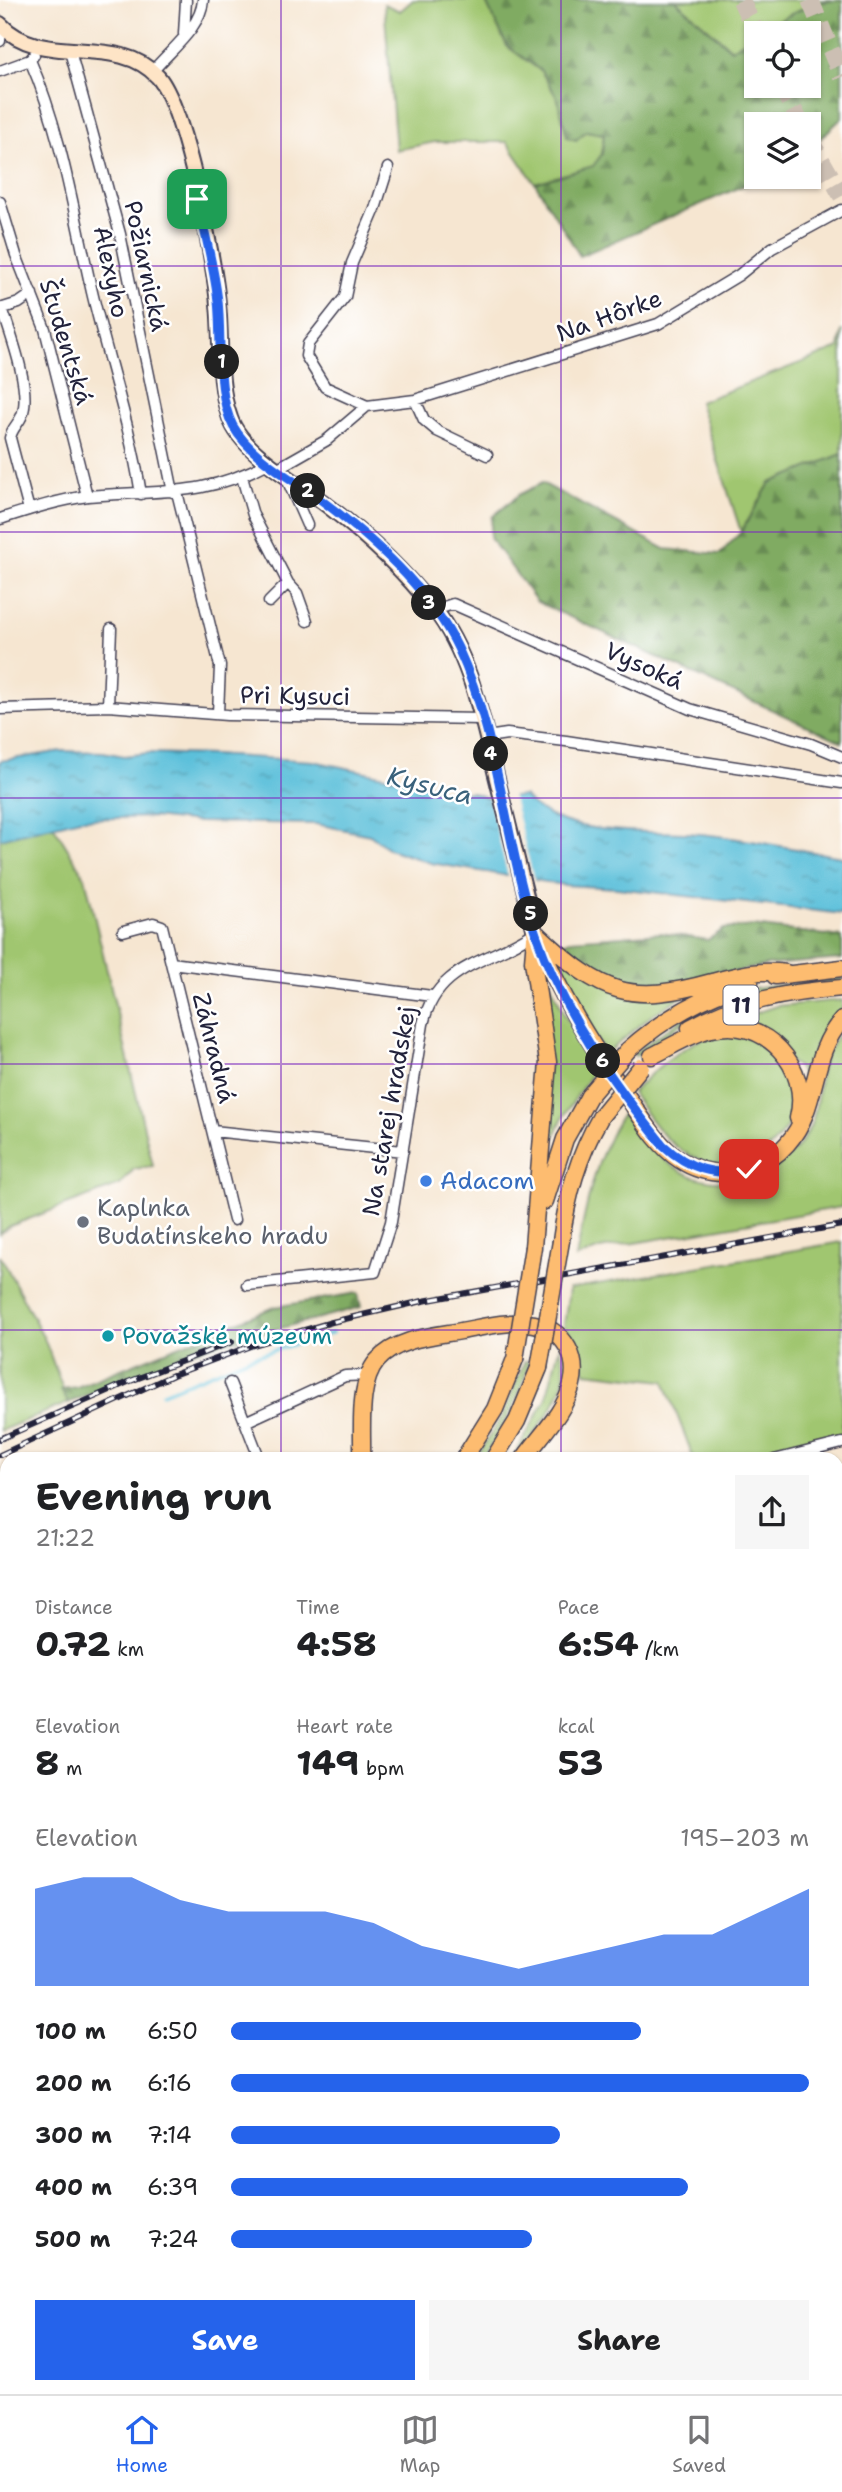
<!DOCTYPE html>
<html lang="en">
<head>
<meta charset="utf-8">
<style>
	:root { --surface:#fff; --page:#f6f6f6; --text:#202124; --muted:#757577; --line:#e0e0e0; --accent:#2563eb }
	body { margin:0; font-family:"Shantell Sans",sans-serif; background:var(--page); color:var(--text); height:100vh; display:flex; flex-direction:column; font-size:26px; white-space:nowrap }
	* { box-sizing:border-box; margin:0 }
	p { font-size:23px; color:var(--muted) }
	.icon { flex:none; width:38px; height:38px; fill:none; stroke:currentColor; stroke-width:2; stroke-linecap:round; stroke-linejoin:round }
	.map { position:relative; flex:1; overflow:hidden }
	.drawer { position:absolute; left:0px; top:1452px; width:844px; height:942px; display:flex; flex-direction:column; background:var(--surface); border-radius:21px 21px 0 0; box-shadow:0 2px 5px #0004 }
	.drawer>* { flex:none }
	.buttons { position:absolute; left:744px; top:21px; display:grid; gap:14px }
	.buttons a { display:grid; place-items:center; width:77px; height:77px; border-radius:0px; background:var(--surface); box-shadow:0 2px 5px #0004; font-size:35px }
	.pin { position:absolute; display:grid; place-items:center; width:60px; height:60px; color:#fff; margin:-30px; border-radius:14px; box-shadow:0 4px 10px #0006 }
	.km { position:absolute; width:35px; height:35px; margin:-18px; border-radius:50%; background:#222; color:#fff; font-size:19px; line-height:35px; text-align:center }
	.round { display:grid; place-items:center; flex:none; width:74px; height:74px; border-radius:0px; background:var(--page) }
	.summary { display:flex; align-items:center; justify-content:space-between; height:119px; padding:0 35px }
	h1 { font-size:38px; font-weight:700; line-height:52px }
	.stats { display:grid; grid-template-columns:repeat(3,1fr); gap:10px; height:119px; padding:7px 35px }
	.stats div { display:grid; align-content:center }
	.stats b { font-size:35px; font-weight:700 }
	.stats small { font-size:19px; font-weight:400 }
	.stats p { font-size:19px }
	.chart { height:196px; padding:14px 35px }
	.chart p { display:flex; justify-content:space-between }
	.chart svg { width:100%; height:126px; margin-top:7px; fill:var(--accent); opacity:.7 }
	.button { display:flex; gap:14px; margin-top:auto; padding:14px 35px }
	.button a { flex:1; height:80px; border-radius:0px; background:var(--accent); color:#fff; font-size:28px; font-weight:700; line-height:80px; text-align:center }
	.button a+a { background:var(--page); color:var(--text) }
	ul { padding:0 35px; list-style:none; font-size:23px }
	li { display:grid; grid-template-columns:112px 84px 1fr; align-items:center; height:52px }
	li i { height:18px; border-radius:9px; background:var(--accent) }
	.dock { display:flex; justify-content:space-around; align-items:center; height:98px; border-top:2px solid var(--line); background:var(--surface); font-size:19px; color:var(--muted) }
	.dock a { display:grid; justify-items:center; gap:4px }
	.dock .selected { color:var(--accent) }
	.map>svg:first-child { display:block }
	.green { fill:#a0c670; stroke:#617456; stroke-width:2 }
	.forest { fill:url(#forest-firs); stroke:#51664e; stroke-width:2 }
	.garden { fill:url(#garden-dots); stroke:#617456; stroke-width:2 }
	.water { fill:url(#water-ripples); stroke:#3f718a; stroke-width:2 }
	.pier { fill:#f6e6d1 }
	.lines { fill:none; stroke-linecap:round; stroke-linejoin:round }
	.stream { stroke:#5cc0da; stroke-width:3.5 }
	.highway-tunnel { stroke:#ccbfb3; stroke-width:18; stroke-dasharray:18 9; stroke-linecap:butt }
	.street-casing { stroke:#423f52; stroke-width:13 }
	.secondary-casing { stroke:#423f52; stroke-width:18 }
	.primary-casing { stroke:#423f52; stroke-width:19 }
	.street { stroke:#fff; stroke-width:10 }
	.secondary { stroke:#fee4c6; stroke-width:14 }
	.primary { stroke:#fdbc70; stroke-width:16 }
	.rail-casing { stroke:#22223b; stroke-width:6 }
	.rail { stroke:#fff; stroke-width:3.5; stroke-dasharray:10; stroke-linecap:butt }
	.primary-bridge-casing { stroke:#423f52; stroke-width:19; stroke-linecap:butt }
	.primary-bridge { stroke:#fdbc70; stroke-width:16 }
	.route-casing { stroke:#fff; stroke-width:14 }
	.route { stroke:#2563eb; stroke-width:9 }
	.grid { fill:none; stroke:#7b2cbf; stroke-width:2; stroke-opacity:0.55 }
	.shop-dot { fill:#3f7fe0; stroke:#fff; stroke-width:2.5 }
	.worship-dot { fill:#6b7280; stroke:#fff; stroke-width:2.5 }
	.culture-dot { fill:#0f9aa8; stroke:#fff; stroke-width:2.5 }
	.labels { text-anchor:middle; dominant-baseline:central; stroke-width:5; stroke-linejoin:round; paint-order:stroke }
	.shield { fill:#fff; stroke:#646476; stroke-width:2 }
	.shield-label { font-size:23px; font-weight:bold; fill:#22223b }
	.street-label { font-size:24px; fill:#22223b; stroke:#fff }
	.shop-label { font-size:24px; fill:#366cbe; stroke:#fff; text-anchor:start }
	.worship-label { font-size:24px; fill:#5b616d; stroke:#fff; text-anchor:start }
	.culture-label { font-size:24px; fill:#0d838f; stroke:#fff; text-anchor:start }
	.water-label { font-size:26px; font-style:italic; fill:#39617b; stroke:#fff }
</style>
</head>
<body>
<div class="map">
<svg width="842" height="2394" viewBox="0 0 842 2394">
	<defs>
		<pattern id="forest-firs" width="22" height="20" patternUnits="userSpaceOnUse" patternTransform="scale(1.75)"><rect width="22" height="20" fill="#80ab62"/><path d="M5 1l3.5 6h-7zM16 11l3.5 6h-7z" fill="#688b52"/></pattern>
		<pattern id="garden-dots" width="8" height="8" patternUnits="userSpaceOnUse" patternTransform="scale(1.75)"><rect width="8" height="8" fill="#a0c670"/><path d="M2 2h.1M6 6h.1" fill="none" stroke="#82a05d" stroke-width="1.8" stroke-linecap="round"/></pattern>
		<pattern id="water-ripples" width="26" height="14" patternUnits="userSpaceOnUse" patternTransform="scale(1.75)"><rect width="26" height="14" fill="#5cc0da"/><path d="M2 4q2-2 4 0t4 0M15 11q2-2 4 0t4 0" fill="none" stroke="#4c9cb2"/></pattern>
	</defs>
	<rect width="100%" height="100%" fill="#fff"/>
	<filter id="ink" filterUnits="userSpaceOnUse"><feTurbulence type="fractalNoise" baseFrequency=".0143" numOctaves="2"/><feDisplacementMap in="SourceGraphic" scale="14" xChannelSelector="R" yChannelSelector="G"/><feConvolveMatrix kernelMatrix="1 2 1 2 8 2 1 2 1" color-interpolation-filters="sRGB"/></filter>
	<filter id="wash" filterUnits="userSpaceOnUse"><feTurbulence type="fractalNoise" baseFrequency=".00686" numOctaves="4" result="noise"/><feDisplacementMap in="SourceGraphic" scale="28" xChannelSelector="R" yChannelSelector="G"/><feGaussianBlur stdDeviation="1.57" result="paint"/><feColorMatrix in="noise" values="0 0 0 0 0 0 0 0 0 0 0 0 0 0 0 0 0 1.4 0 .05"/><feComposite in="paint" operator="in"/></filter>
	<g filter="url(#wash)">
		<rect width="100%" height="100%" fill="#f6e6d1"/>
		<path class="green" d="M413,0H485L507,46L541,71L558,99L567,137L586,131L604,134L602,154L593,167L535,183L507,142H435L396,150L384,4L400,11Z
			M675,0H832L789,15L732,49Z
			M842,330V454L770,483L741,532L699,402L839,348Z
			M53,825L85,877L153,1166L134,1169L120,1185L10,1226L0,1234V839Z
			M550,953L683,996L652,1015L606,1054L577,1011Z
			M539,960L567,1019L597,1065L562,1119L546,1157Z
			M842,977V982C787,985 736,993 687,1020C672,1028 649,1053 635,1056L634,1053L693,1011L745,990Z
			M842,1000V1011L815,1046L807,1089L799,1068L732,1021L776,1006Z
			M842,1028V1207L600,1249L576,1258C586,1206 594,1160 622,1114C641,1131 653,1153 674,1167C720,1198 790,1176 811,1125C819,1105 817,1082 824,1061C828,1050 836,1039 842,1028Z
			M715,1033C726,1033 738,1033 748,1035C754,1036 760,1042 766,1046C839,1096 758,1203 681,1150C660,1136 646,1113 632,1093C657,1066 681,1047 715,1033Z
			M842,1242V1441L756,1459H694L664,1381L586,1372L564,1325L569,1289Z
			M0,1255L44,1338L68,1403L0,1431Z
			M559,1348C575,1380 552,1410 533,1435C527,1443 520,1455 512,1460L546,1399Z
			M525,1361L529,1362C520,1398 503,1429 481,1459H475L503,1415Z"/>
		<path class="forest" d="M485,0H675L731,49L756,34V86H808V33H758C783,18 812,0 842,0V118L809,149L808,124H756V177H764L580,256L535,183L593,166L602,154L604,134L586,131L576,140L567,137L558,99L541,71L507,46Z
			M842,454V742L537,602L490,538L492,517L520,494L542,483L665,549L720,554L741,532L770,483Z
			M753,926L842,937V959L768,965L656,988L608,981L559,945L570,940L661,933L708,940L724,929Z
			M358,1293L361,1307L194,1351L68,1403L61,1389L77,1387L274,1307Z
			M178,2387H252V2394H255H179Z
			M332,2387H797L779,2394H331Z"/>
		<path class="garden" d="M836,1993L842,1998V2241L837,2242Z"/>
		<path class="water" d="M62,751L103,752L124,756L149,753L214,755L313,761L428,785L446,795L470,792L491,799L524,796C562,842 656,828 709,835C754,840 798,850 842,857V914L617,888L564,885L431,863L389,849L370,835L316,824L199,822L152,817L80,819L0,839V761Z
			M0,1559L7,1575V2292L0,2267Z
			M16,2387H119L120,2394H16Z"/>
		<path class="pier" d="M512,794L535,884L509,880L488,795Z"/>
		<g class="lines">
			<path class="stream" d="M163,1393L249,1358L332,1333"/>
		</g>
	</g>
	<g filter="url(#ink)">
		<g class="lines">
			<path class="highway-tunnel" d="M741,0L756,33
				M810,0L842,77
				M781,86L801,124
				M808,137L842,196"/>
			<defs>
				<path id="street" d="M184,34L186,0
					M0,41L1,25
					M70,51L120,234L173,492
					M30,60C62,133 74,215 92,292C108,360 130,425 141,494
					M0,71L30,60L34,55
					M152,72C169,51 201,28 203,0
					M0,202L16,255L45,329L87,496
					M2,308C10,333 32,390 22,415C19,424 12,427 10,438L29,510
					M0,309L19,303L32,294
					M415,400L424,420L437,431L487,455
					M367,406L325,387L306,356L308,344L345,297L352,263L375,209L388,168
					M278,468L327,440L367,406L415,400L658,324L739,275L772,248L842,210
					M242,477L253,515L288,583L297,593L307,621
					M286,477L307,525
					M177,492L220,666L218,713
					M0,519C28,510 58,500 88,496C161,489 201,499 270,462
					M269,602L288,583
					M435,610L453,604L690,709L811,744L842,757
					M108,706L111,629
					M0,709L108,706L227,715L482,719
					M487,737L507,734L566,741L842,783
					M123,931L153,923L162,926L234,1220
					M171,963L432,996
					M213,1131L403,1151
					M247,1285L375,1272L391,1222L423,1024C437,963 491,963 535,932
					M230,1383L260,1460
					M245,1422L345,1376L369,1375
					M774,1460L842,1443
					M836,1606L842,1599
					M836,1635L842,1648
					M836,1661L842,1657
					M836,1794L842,1792
					M836,1911L842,1910
					M287,2394L288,2387"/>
				<path id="secondary" d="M0,24C43,70 116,31 158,77C185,108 214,259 218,304C222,341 217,383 230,418C242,454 303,485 332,509C369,538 405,572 434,609C471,656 482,719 496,775C509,828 522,880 535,932
					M836,1610L842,1611
					M160,2387L161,2394"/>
				<path id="primary" d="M535,932C558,993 591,1045 629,1099C643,1120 658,1146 680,1160C714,1182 760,1175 787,1144C820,1107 809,1056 842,1020
					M540,936C602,994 629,1005 712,982C738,975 759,969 786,973
					M775,976L842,968
					M690,1028C738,1001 788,992 842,988
					M628,1050C665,1017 703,997 750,982
					M652,1056C671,1047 692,1033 712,1029C765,1016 811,1067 798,1118
					M545,1201L565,1139L589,1096
					M561,1241C567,1196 578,1156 601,1116
					M533,1247L548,1062L533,961L535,938
					M362,1460C363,1430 357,1385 377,1361C397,1338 433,1336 461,1331C496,1325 547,1309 568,1348C574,1359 575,1372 572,1384C565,1412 539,1437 523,1460
					M463,1460L495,1409L515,1359
					M493,1460L517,1421L539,1368
					M0,1680L7,1677
					M0,1701L7,1698"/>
			</defs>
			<use href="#street" class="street-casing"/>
			<use href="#secondary" class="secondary-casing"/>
			<use href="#primary" class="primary-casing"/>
			<use href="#street" class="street"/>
			<use href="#secondary" class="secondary"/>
			<use href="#primary" class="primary"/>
			<defs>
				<path id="rail" d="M0,1439L128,1382L232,1342
					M0,1455L173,1375L253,1345L332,1322L423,1301L842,1225"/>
			</defs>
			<use href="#rail" class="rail-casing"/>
			<use href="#rail" class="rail"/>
			<defs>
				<path id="primary-bridge" d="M589,1096L628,1050
					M601,1116L641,1067
					M515,1359L533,1247
					M539,1368L561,1241"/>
			</defs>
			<use href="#primary-bridge" class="primary-bridge-casing"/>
			<use href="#primary-bridge" class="primary-bridge"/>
		</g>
	</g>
	<g class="lines" filter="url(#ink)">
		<defs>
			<path id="route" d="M197,199C205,233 214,267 218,301C222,338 216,394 233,426C251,458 293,479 321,500C372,538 430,590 458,648C500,738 504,841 536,934C562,1011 612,1082 663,1145C688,1168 715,1178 749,1169"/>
		</defs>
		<use href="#route" class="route-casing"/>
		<use href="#route" class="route"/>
	</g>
	<path class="grid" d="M281,0V1460M561,0V1460M0,266H842M0,532H842M0,798H842M0,1064H842M0,1330H842M0,1596H7M836,1596H842M0,1862H7M836,1862H842M0,2128H7M836,2128H842M281,2387V2394M561,2387V2394"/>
	<circle class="shop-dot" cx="426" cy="1181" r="7"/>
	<circle class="worship-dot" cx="83" cy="1222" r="7"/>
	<circle class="culture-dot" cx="108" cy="1336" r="7"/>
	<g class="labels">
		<rect class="shield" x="723.5" y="985.5" width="35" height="39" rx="5"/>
		<g class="shield-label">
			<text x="741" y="1005">11</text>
		</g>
		<g class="street-label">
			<text transform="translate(146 266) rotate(78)">Požiarnická</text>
			<text transform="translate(111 272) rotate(78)">Alexyho</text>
			<text transform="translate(609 316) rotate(-20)">Na Hôrke</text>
			<text transform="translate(66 342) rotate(73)">Študentská</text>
			<text transform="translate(644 666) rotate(24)">Vysoká</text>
			<text transform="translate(295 696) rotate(1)">Pri Kysuci</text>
			<text transform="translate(214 1048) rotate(76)">Záhradná</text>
			<text transform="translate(389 1111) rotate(-80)">Na starej hradskej</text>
		</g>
		<g class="shop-label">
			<text x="440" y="1181">Adacom</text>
		</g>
		<g class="worship-label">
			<text x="97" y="1208">Kaplnka<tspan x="97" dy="28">Budatínskeho hradu</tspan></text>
		</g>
		<g class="culture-label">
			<text x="122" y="1336">Považské múzeum</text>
		</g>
		<g class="water-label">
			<text transform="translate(430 785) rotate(14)">Kysuca</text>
		</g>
	</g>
</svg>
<div class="buttons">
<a><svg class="icon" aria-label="locate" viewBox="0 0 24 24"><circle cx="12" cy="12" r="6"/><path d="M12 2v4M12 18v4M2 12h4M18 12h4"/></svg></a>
<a><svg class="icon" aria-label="layers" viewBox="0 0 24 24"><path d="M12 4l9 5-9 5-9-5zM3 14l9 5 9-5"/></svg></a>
</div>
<div class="pin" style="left:197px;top:199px;background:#1e9e55"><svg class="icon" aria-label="arrive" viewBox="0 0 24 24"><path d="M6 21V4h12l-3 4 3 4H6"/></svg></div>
<div class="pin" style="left:749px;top:1169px;background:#d93025"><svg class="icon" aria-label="check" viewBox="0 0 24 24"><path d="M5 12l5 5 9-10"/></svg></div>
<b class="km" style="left:222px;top:362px">1</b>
<b class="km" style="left:308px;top:491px">2</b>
<b class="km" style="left:429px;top:603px">3</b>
<b class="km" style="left:491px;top:754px">4</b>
<b class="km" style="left:531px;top:914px">5</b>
<b class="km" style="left:603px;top:1061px">6</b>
<section class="drawer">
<div class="summary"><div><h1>Evening run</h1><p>21:22</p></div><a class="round"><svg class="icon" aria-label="share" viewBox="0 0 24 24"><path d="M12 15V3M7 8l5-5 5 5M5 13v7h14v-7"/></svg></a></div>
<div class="stats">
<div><p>Distance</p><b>0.72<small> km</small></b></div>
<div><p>Time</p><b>4:58</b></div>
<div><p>Pace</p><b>6:54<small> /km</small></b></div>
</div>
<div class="stats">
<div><p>Elevation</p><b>8<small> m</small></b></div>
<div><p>Heart rate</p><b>149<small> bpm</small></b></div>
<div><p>kcal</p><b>53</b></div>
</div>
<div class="chart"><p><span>Elevation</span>195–203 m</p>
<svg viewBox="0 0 160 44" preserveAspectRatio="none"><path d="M0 44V10L10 6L20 6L30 14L40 18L50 18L60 18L70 22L80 30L90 34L100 38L110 34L120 30L130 26L140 26L150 18L160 10V44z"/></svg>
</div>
<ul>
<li><b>100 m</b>6:50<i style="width:71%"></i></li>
<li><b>200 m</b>6:16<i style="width:100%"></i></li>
<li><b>300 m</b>7:14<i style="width:57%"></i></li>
<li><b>400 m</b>6:39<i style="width:79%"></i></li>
<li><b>500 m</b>7:24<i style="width:52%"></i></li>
</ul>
<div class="button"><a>Save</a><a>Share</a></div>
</section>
</div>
<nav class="dock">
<a class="selected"><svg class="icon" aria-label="home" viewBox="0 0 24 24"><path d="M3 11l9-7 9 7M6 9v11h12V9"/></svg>Home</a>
<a><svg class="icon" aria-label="map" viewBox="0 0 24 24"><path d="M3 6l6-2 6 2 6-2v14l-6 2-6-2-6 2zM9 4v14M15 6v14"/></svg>Map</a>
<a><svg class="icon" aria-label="saved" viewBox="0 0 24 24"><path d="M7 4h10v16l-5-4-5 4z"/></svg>Saved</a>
</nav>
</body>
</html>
